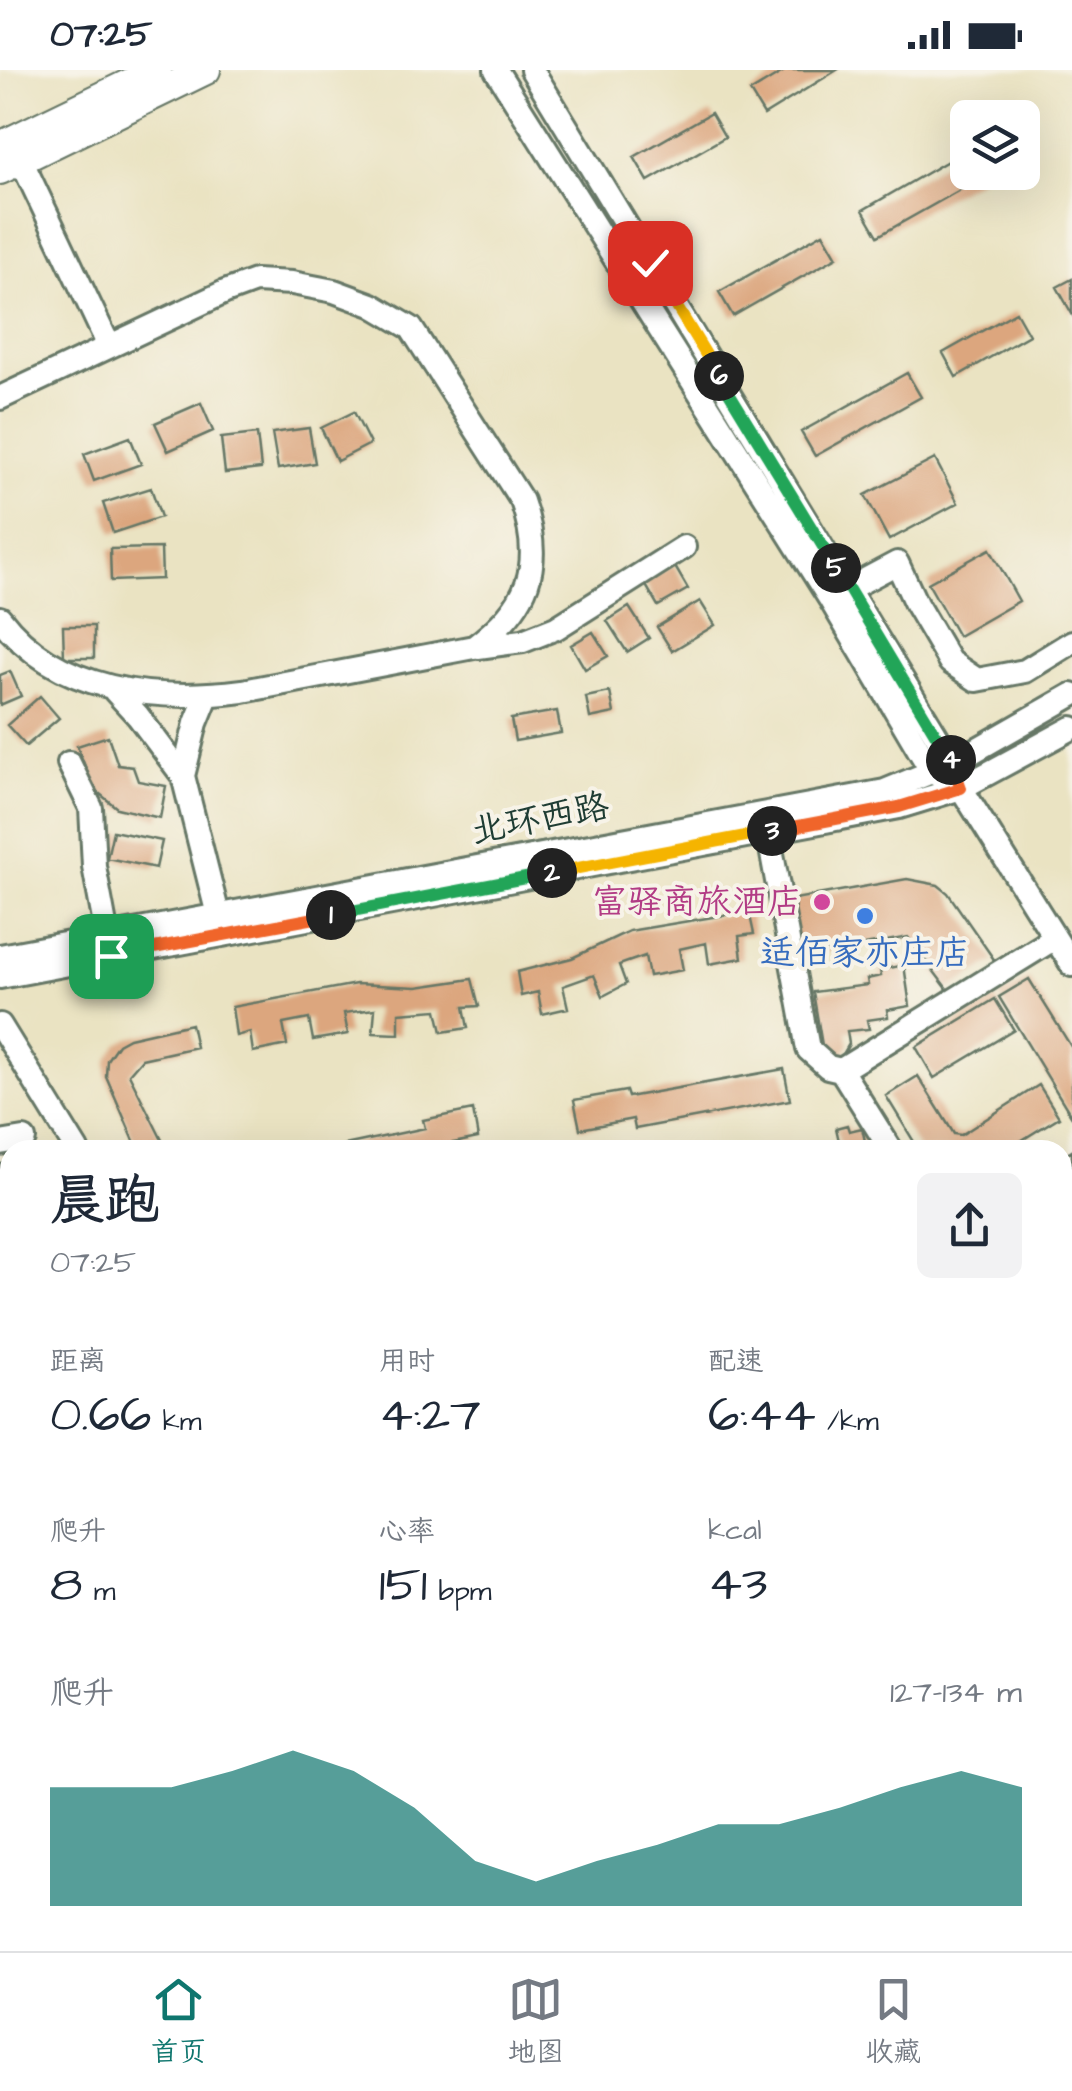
<!DOCTYPE html>
<html lang="zh">
<head>
<meta charset="utf-8">
<style>
	:root { --surface:#fff; --page:#f2f2f3; --text:#1f2937; --muted:#747a83; --line:#e0e1e3; --accent:#0f766e }
	body { margin:0; font-family:"Architects Daughter","LXGW WenKai TC",sans-serif; background:var(--page); color:var(--text); height:100vh; display:flex; flex-direction:column; font-size:38px; white-space:nowrap }
	* { box-sizing:border-box; margin:0 }
	p { font-size:32px; color:var(--muted) }
	.icon { flex:none; width:55px; height:55px; fill:none; stroke:currentColor; stroke-width:2; stroke-linecap:round; stroke-linejoin:round }
	.map { position:relative; flex:1; overflow:hidden }
	.details { position:absolute; left:0px; top:1070px; width:1072px; height:812px; display:flex; flex-direction:column; background:var(--surface); border-radius:30px 30px 0 0; box-shadow:0 10px 40px #0002 }
	.details>* { flex:none }
	.buttons { position:absolute; left:950px; top:30px; display:grid; gap:20px }
	.buttons a { display:grid; place-items:center; width:90px; height:90px; border-radius:15px; background:var(--surface); box-shadow:0 10px 40px #0002; font-size:50px }
	.pin { position:absolute; display:grid; place-items:center; width:85px; height:85px; color:#fff; margin:-42px; border-radius:20px; box-shadow:0 5px 15px #0006 }
	.km { position:absolute; width:50px; height:50px; margin:-25px; border-radius:50%; background:#222; color:#fff; font-size:28px; line-height:50px; text-align:center }
	.round { display:grid; place-items:center; flex:none; width:105px; height:105px; border-radius:15px; background:var(--page) }
	.overview { display:flex; align-items:center; justify-content:space-between; height:170px; padding:0 50px }
	h1 { font-size:55px; font-weight:600; line-height:75px }
	.figures { display:grid; grid-template-columns:repeat(3,1fr); gap:15px; height:170px; padding:10px 50px }
	.figures div { display:grid; align-content:center }
	.figures b { font-size:50px; font-weight:600 }
	.figures small { font-size:28px; font-weight:400 }
	.figures p { font-size:28px }
	.chart { height:280px; padding:20px 50px }
	.chart p { display:flex; justify-content:space-between }
	.chart svg { width:100%; height:180px; margin-top:10px; fill:var(--accent); opacity:.7 }
	.status { display:flex; justify-content:space-between; align-items:center; height:70px; padding:0 50px; background:var(--surface); direction:ltr }
	.status svg { height:28px; fill:currentColor }
	.tab-bar { display:flex; justify-content:space-around; align-items:center; height:140px; border-top:2px solid var(--line); background:var(--surface); font-size:28px; color:var(--muted) }
	.tab-bar a { display:grid; justify-items:center; gap:5px }
	.tab-bar .active { color:var(--accent) }
	.map>svg:first-child { display:block }
	.built { fill:#f4d3c0 }
	.green { fill:#b2cd73; stroke:#688554; stroke-width:2.5 }
	.building { fill:#dca67e }
	.lines { fill:none; stroke-linecap:round; stroke-linejoin:round }
	.minor-casing { stroke:#676; stroke-width:28 }
	.major-casing { stroke:#676; stroke-width:32 }
	.minor { stroke:#fff; stroke-width:22 }
	.major { stroke:#fff; stroke-width:28 }
	.split-1-casing { stroke:#fff; stroke-width:20 }
	.split-2-casing { stroke:#fff; stroke-width:20 }
	.split-3-casing { stroke:#fff; stroke-width:20 }
	.split-4-casing { stroke:#fff; stroke-width:20 }
	.split-5-casing { stroke:#fff; stroke-width:20 }
	.split-6-casing { stroke:#fff; stroke-width:20 }
	.split-7-casing { stroke:#fff; stroke-width:20 }
	.split-1 { stroke:#f0652b; stroke-width:12 }
	.split-2 { stroke:#22a559; stroke-width:12 }
	.split-3 { stroke:#f5b400; stroke-width:12 }
	.split-4 { stroke:#f0652b; stroke-width:12 }
	.split-5 { stroke:#22a559; stroke-width:12 }
	.split-6 { stroke:#22a559; stroke-width:12 }
	.split-7 { stroke:#f5b400; stroke-width:12 }
	.hotel-dot { fill:#d1479c; stroke:#f7f3e8; stroke-width:4 }
	.shop-dot { fill:#3f7fe0; stroke:#f7f3e8; stroke-width:4 }
	.labels { text-anchor:middle; dominant-baseline:central; stroke-width:8; stroke-linejoin:round; paint-order:stroke }
	.street-label { font-size:35px; fill:#1f3d34; stroke:#f7f3e8 }
	.hotel-label { font-size:35px; fill:#b23c85; stroke:#f7f3e8; text-anchor:end }
	.shop-label { font-size:35px; fill:#366cbe; stroke:#f7f3e8 }
</style>
</head>
<body>
<div class="status"><b>07:25</b><svg viewBox="0 0 49 12"><path d="M0 12V9h3v3zM5 12V6h3v6zM10 12V3h3v9zM15 12V0h3v12zM26 1h20v11H26zM47 4h2v5h-2z"/></svg></div>
<div class="map">
<svg width="1072" height="1881" viewBox="0 0 1072 1881">
	<rect width="100%" height="100%" fill="#f7f3e8"/>
	<filter id="ink" filterUnits="userSpaceOnUse"><feTurbulence type="fractalNoise" baseFrequency=".01" numOctaves="2"/><feDisplacementMap in="SourceGraphic" scale="20" xChannelSelector="R" yChannelSelector="G"/><feConvolveMatrix kernelMatrix="1 2 1 2 8 2 1 2 1" color-interpolation-filters="sRGB"/></filter>
	<filter id="wash" filterUnits="userSpaceOnUse"><feTurbulence type="fractalNoise" baseFrequency=".0048" numOctaves="4" result="noise"/><feDisplacementMap in="SourceGraphic" scale="40" xChannelSelector="R" yChannelSelector="G"/><feGaussianBlur stdDeviation="2.25" result="paint"/><feColorMatrix in="noise" values="0 0 0 0 0 0 0 0 0 0 0 0 0 0 0 0 0 1.4 0 .05"/><feComposite in="paint" operator="in"/></filter>
	<g filter="url(#wash)">
		<rect width="100%" height="100%" fill="#eae3c2"/>
		<path class="built" d="M10,1194V1640L0,1644V1196Z"/>
		<path class="green" d="M3,1273L10,1323V1449L0,1451V1274Z
			M1062,1647L1072,1662V1766L1063,1772Z"/>
		<g id="blocks">
			<path class="building" d="M786,0H837L764,45L750,22Z
				M711,43L725,67L648,111L634,87Z
				M965,81L968,102H978L981,108L878,166L863,140Z
				M823,163L837,187L733,246L719,222Z
				M1072,209V244L1057,217Z
				M1016,242L1029,265L956,307L943,283Z
				M907,303L921,327L815,386L801,362Z
				M201,333L213,361L168,381L155,353Z
				M354,342L370,374L337,391L321,358Z
				M309,358L315,393L278,399L272,363Z
				M257,364L261,399L225,403L221,368Z
				M130,367L141,394L94,411L84,384Z
				M935,389L958,433L889,470L865,425Z
				M151,418L161,447L113,463L103,433Z
				M161,478L162,509L111,511L110,479Z
				M990,479L1019,531L958,566L928,513Z
				M674,495L688,519L658,536L644,512Z
				M700,531L715,555L672,581L657,557Z
				M629,537L649,568L627,582L607,551Z
				M63,556H94V588H64Z
				M593,562L608,586L585,599L571,575Z
				M10,601L21,626L0,635V605Z
				M610,622L614,643L590,648L586,627Z
				M40,626L59,648L26,676L7,655Z
				M557,641L561,663L515,671L511,649Z
				M108,666L118,695L133,697L138,711L166,716L160,748L117,738L94,719L77,676Z
				M113,761L162,771L156,798L107,788Z
				M907,809L938,815L948,823L995,891L948,920L908,867L798,887L789,830Z
				M749,841L754,864L739,866L742,888L709,894L706,873L679,879L683,900L649,906L645,886L619,895L626,914L603,926L594,905L563,916L568,938L542,944L538,922L521,926L517,902L572,888L629,861Z
				M904,895L910,936L887,940L888,947L867,950L869,959L847,961L849,974L842,986L835,987L823,981L813,922L868,915L867,909L881,906L880,900Z
				M472,909L479,936L464,937L468,958L442,962L437,940L399,943V964L373,963L375,939L344,943L348,964L313,970L309,949L283,954L287,975L253,982L250,962L236,966L232,937L356,914L417,917Z
				M1029,909L1072,978V1047L999,927Z
				M995,929L1014,960L934,1008L916,977Z
				M191,954L196,977L142,989L129,1004L167,1080H138L106,1006L107,990L118,974L129,968Z
				M784,999L790,1030L635,1059L633,1049L580,1059L574,1030L626,1021L628,1027Z
				M918,1006L954,1064L961,1065L1039,1015L1059,1047L1006,1080H919L886,1026Z
				M473,1040L478,1068L428,1078V1080H321L425,1058L423,1050Z
				M847,1055L849,1061L862,1058L867,1080H841L836,1058Z
				M1072,1081V1126L1062,1132V1087Z
				M10,1092V1160L0,1162V1094Z
				M1072,1200V1244L1062,1248V1206Z
				M1072,1330V1427L1062,1411V1335Z
				M1072,1488V1528L1062,1534V1494Z
				M10,1542V1592L0,1593V1544Z
				M10,1720V1756L0,1760V1724Z
				M1071,1853L1072,1881H1023V1872H1062V1854Z
				M91,1872H132L117,1881H95Z
				M412,1872H448L453,1881H398Z
				M622,1872H663L650,1881H628Z
				M708,1872H775L762,1881H706L702,1876Z
				M894,1872H963L961,1881H893Z"/>
		</g>
	</g>
	<g filter="url(#ink)">
		<use href="#blocks" fill-opacity="0" stroke="#676" stroke-width="2.5"/>
		<g class="lines">
			<defs>
				<path id="minor" d="M496,0L830,529L932,702L945,709
					M532,0L953,693L961,718L1072,895
					M21,90L109,276
					M0,328L225,222L255,211L292,213L334,221L372,235L411,258L522,431C545,497 528,537 474,577L243,621C157,632 57,623 0,548
					M837,525L897,493L916,534L950,592L977,610L1025,601L1072,572
					M478,577L523,571L556,558L684,477
					M115,621L138,646L183,706L196,653L207,626
					M69,693L91,738L94,796L107,866
					M183,706L218,845
					M768,762L808,979L828,997L841,1000L891,1080
					M0,886L885,721L953,693L1072,625
					M0,907L899,737L961,718L1072,658
					M0,955L77,1080
					M841,1000L1055,868
					M0,1073L24,1069
					M1062,1274L1072,1268
					M0,1667L10,1663
					M567,1872L573,1881"/>
				<path id="major" d="M0,76L157,0
					M0,100L206,0"/>
			</defs>
			<use href="#minor" class="minor-casing"/>
			<use href="#major" class="major-casing"/>
			<use href="#minor" class="minor"/>
			<use href="#major" class="major"/>
		</g>
	</g>
	<g class="lines" filter="url(#ink)">
		<defs>
			<path id="split-1" d="M111,886L331,845"/>
			<path id="split-2" d="M331,845L552,803"/>
			<path id="split-3" d="M552,803L772,761"/>
			<path id="split-4" d="M772,761L899,737L961,718L951,690"/>
			<path id="split-5" d="M836,498L951,690"/>
			<path id="split-6" d="M719,306L836,498"/>
			<path id="split-7" d="M650,193L719,306"/>
		</defs>
		<use href="#split-1" class="split-1-casing"/>
		<use href="#split-2" class="split-2-casing"/>
		<use href="#split-3" class="split-3-casing"/>
		<use href="#split-4" class="split-4-casing"/>
		<use href="#split-5" class="split-5-casing"/>
		<use href="#split-6" class="split-6-casing"/>
		<use href="#split-7" class="split-7-casing"/>
		<use href="#split-1" class="split-1"/>
		<use href="#split-2" class="split-2"/>
		<use href="#split-3" class="split-3"/>
		<use href="#split-4" class="split-4"/>
		<use href="#split-5" class="split-5"/>
		<use href="#split-6" class="split-6"/>
		<use href="#split-7" class="split-7"/>
	</g>
	<circle class="hotel-dot" cx="822" cy="832" r="10"/>
	<circle class="shop-dot" cx="865" cy="846" r="10"/>
	<g class="labels">
		<g class="street-label">
			<text transform="translate(540 749) rotate(-11)">北环西路</text>
		</g>
		<g class="hotel-label">
			<text x="802" y="832">富驿商旅酒店</text>
		</g>
		<g class="shop-label">
			<text x="865" y="883">适佰家亦庄店</text>
		</g>
	</g>
</svg>
<div class="buttons">
<a><svg class="icon" aria-label="layers" viewBox="0 0 24 24"><path d="M12 4l9 5-9 5-9-5zM3 14l9 5 9-5"/></svg></a>
</div>
<div class="pin" style="left:111px;top:886px;background:#1e9e55"><svg class="icon" aria-label="arrive" viewBox="0 0 24 24"><path d="M6 21V4h12l-3 4 3 4H6"/></svg></div>
<div class="pin" style="left:650px;top:193px;background:#d93025"><svg class="icon" aria-label="check" viewBox="0 0 24 24"><path d="M5 12l5 5 9-10"/></svg></div>
<b class="km" style="left:331px;top:845px">1</b>
<b class="km" style="left:552px;top:803px">2</b>
<b class="km" style="left:772px;top:761px">3</b>
<b class="km" style="left:951px;top:690px">4</b>
<b class="km" style="left:836px;top:498px">5</b>
<b class="km" style="left:719px;top:306px">6</b>
<section class="details">
<div class="overview"><div><h1>晨跑</h1><p>07:25</p></div><a class="round"><svg class="icon" aria-label="share" viewBox="0 0 24 24"><path d="M12 15V3M7 8l5-5 5 5M5 13v7h14v-7"/></svg></a></div>
<div class="figures">
<div><p>距离</p><b>0.66<small> km</small></b></div>
<div><p>用时</p><b>4:27</b></div>
<div><p>配速</p><b>6:44<small> /km</small></b></div>
</div>
<div class="figures">
<div><p>爬升</p><b>8<small> m</small></b></div>
<div><p>心率</p><b>151<small> bpm</small></b></div>
<div><p>kcal</p><b>43</b></div>
</div>
<div class="chart"><p><span>爬升</span>127–134 m</p>
<svg viewBox="0 0 160 44" preserveAspectRatio="none"><path d="M0 44V15L10 15L20 15L30 11L40 6L50 11L60 20L70 33L80 38L90 33L100 29L110 24L120 24L130 20L140 15L150 11L160 15V44z"/></svg>
</div>
</section>
</div>
<nav class="tab-bar">
<a class="active"><svg class="icon" aria-label="home" viewBox="0 0 24 24"><path d="M3 11l9-7 9 7M6 9v11h12V9"/></svg>首页</a>
<a><svg class="icon" aria-label="map" viewBox="0 0 24 24"><path d="M3 6l6-2 6 2 6-2v14l-6 2-6-2-6 2zM9 4v14M15 6v14"/></svg>地图</a>
<a><svg class="icon" aria-label="saved" viewBox="0 0 24 24"><path d="M7 4h10v16l-5-4-5 4z"/></svg>收藏</a>
</nav>
</body>
</html>
